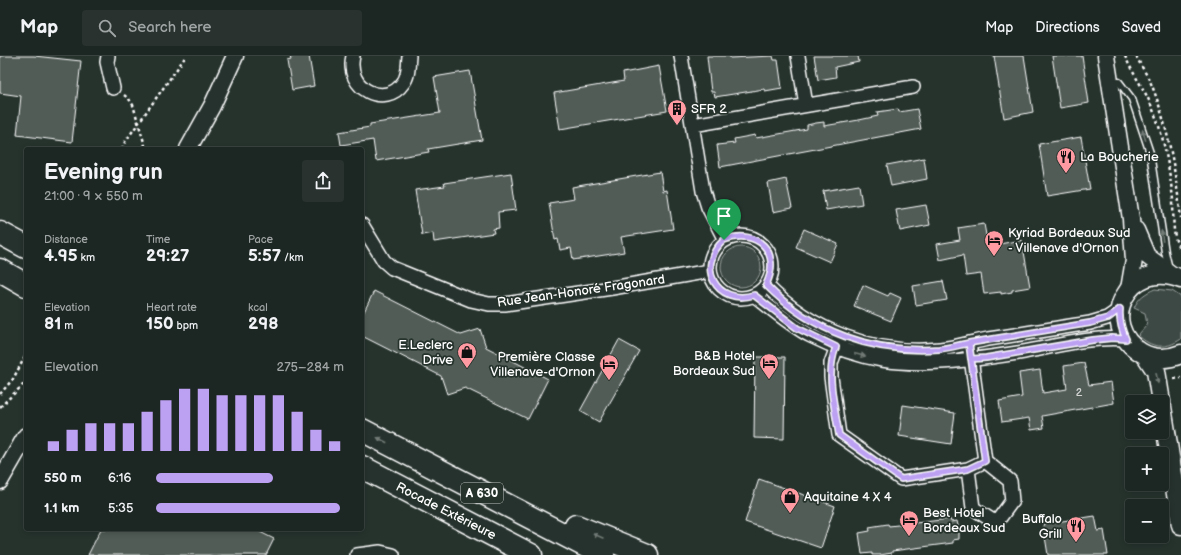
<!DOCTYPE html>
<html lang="en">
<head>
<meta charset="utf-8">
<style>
	:root { --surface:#1c2622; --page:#29322f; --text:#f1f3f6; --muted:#a0a5a5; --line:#3a4340; --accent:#bca0f2 }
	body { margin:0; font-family:"Balsamiq Sans",sans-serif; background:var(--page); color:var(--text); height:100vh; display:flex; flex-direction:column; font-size:15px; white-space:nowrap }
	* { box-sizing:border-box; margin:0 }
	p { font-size:13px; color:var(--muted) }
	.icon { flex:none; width:22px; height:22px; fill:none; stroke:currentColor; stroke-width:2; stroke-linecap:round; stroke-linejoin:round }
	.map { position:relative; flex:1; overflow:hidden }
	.details { position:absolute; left:24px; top:91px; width:340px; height:384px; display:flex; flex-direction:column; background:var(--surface); border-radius:4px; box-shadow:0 2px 6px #0003,0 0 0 1px var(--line) }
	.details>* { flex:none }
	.controls { position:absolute; left:1125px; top:339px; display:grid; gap:8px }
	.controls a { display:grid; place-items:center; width:44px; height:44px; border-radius:4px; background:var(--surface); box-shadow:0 2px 6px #0003,0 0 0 1px var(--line); font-size:20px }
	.pin { position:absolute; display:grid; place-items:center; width:34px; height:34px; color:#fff; margin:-41px -17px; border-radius:50% 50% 50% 0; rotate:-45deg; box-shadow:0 0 4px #0007 }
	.pin .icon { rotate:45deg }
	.round { display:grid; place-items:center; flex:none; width:42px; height:42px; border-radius:4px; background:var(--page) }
	.head { display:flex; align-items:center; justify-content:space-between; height:68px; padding:0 20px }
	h1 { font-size:22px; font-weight:700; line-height:30px }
	.metrics { display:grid; grid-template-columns:repeat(3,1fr); gap:6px; height:68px; padding:4px 20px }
	.metrics div { display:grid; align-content:center }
	.metrics b { font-size:17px; font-weight:700 }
	.metrics small { font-size:11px; font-weight:400 }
	.metrics p { font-size:11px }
	.chart { height:112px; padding:8px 20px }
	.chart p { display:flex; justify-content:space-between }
	.chart svg { width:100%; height:72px; margin-top:4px; stroke:var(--accent); stroke-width:6 }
	ul { padding:0 20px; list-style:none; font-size:13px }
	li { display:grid; grid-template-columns:64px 48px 1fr; align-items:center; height:30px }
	li i { height:10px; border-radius:5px; background:var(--accent) }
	header { display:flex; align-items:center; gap:24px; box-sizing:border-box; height:56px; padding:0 20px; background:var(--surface); border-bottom:1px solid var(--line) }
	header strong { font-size:19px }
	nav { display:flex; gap:22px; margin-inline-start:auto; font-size:14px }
	.search { width:280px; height:36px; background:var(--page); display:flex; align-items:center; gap:10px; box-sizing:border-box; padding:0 14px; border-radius:4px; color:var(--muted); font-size:15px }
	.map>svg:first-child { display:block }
	.green { fill:#3e4944; stroke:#9ea4a2 }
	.building { fill:#515c57; stroke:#fff }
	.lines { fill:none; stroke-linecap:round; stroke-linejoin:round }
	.service-casing { stroke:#fff; stroke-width:9 }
	.minor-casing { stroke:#fff; stroke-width:16 }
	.tertiary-casing { stroke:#fff; stroke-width:19 }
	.secondary-casing { stroke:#fff; stroke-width:21 }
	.motorway-casing { stroke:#fff; stroke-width:25 }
	.path { stroke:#fff; stroke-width:2.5; stroke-dasharray:3 3; stroke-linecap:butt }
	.service { stroke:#26332d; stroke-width:6 }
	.minor { stroke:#26332d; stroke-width:13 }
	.tertiary { stroke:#26332d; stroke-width:16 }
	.secondary { stroke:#26332d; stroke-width:18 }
	.motorway { stroke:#26332d; stroke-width:22 }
	.oneway { fill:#727a76 }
	.route-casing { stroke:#fff; stroke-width:8 }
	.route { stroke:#bca0f2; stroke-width:5 }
	.labels { text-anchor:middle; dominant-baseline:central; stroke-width:3.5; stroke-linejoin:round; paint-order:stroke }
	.number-label { font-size:11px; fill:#d4d6d5 }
	.shield { fill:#26332d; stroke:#bec2c0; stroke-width:1 }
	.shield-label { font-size:12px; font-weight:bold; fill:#fff }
	.poi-label { font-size:13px; fill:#fff; stroke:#26332d; text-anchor:start }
	.street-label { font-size:13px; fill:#fff; stroke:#26332d }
</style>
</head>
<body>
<header>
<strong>Map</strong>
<div class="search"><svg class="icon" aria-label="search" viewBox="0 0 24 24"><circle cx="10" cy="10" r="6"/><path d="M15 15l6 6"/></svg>Search here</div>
<nav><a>Map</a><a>Directions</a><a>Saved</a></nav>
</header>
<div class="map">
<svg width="1181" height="499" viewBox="0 0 1181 499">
	<rect width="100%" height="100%" fill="#26332d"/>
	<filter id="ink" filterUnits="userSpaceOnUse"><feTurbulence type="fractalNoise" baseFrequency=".025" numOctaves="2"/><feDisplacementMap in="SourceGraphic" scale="8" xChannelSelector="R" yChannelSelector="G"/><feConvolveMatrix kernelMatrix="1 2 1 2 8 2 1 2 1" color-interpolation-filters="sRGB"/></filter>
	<g filter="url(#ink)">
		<path class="green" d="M721 211a20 20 0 1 1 40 0a20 20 0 1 1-40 0Z
			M1155,233L1172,235L1181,241V283C1166,294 1151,292 1138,279L1147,269L1145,257L1134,252C1138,242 1145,237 1155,233Z"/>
		<path class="building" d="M0,0H34L81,5L72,86L17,79L21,40L0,37Z
			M290,0H309L314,30L292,34L287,4L291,3Z
			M707,0H730V2L773,0L774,4H778L782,32L765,35L764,33L715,41L714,36H711Z
			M814,0H858L859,6L835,11L836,21L818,24Z
			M994,0H1024L1033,56L1004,62Z
			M1052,0H1082L1089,47L1060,52Z
			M659,10L667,55L560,73L554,37L624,25L623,17Z
			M470,15L482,84L428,93L429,96L376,105L373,84L341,89L339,76L370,71V68L440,57L434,21Z
			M898,53L899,56L917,53L921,73L720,111L717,89L735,87L734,83L755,79L756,82L807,73V69L816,67L824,66V70L859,64L878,60L877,56Z
			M1081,81L1090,133L1047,140L1039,88Z
			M924,102L927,123L891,130L887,109Z
			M660,116L663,135L667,134L673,173L621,181L624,196L573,204L571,192L560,194L558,183L555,184L549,147L574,143L572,131Z
			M511,117L516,154L498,156L499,172L493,173L494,177L434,186L433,177L422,179L415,134L445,130L444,127Z
			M786,123L792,152L773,156L768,127Z
			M859,129L862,148L826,154L823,135Z
			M926,149L930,169L900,175L896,154Z
			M984,168L988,190L1022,184L1030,231L1012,234V236L1001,238V236L984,238L981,218L966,220L963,199L940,204L937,188L960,184L958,172Z
			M804,173L838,188L830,206L796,191Z
			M943,225L947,244L916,249L913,230Z
			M863,229L888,240L890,237L901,242L891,265L854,250Z
			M374,235L461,279L480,273L486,291L548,323L528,363L465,332L447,338L441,320L362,280V260Z
			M619,284L639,295L599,366L580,355Z
			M755,301H785L784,383L754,382Z
			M1084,307L1089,329L1111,326L1114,347L1042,360L1044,372L1031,374L1029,362L1002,366L999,345L1022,341L1019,317L1040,314L1043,337L1067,333L1064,310Z
			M903,349L955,357L951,388L899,380Z
			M759,423L835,450L821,492L745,466Z
			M1095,460L1098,475L1104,474L1108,499H1048L1043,468Z
			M950,463L951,466L957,465L959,474V483L953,484V487L892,495V497L880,499H872V497L862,498L859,477L870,475L869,471L888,468L889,470Z
			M101,473H254L274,483L266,499H88Z"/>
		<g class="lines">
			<defs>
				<path id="service" d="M1111,27L1119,26L1132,43L1150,97L1165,196L1169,213"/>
				<path id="minor" d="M108,0L107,6L113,32
					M353,0C345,34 386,52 403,27C409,20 408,9 409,0
					M681,0L703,135L708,151L725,184
					M798,0L806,49
					M693,69L913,31
					M362,169L384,205L392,212L471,244L489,248H505L612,232L710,215
					M710 211a31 31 0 1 1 62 0a31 31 0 1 1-62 0Z
					M766,229C811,275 876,300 940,293C956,291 972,286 988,283C1022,278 1056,272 1090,267L1107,262L1120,253
					M754,239C772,253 790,269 811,280C833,291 858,300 882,304C925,311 982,303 1024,296C1057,290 1092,280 1126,283
					M841,280L831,307V321L839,379L901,423L968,413L985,405L969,287
					M968,413L973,452L996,467L1012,445L1010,425L985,405
					M357,499L380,496L393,499"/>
				<path id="tertiary" d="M1106,0L1131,163L1134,204L1129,233
					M188,93L212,50L235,0
					M1136,174L1147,200L1171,218
					M0,425L26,380"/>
				<path id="secondary" d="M1181,223C1129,201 1094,269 1142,297C1155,304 1169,303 1181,298
					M1146,300L1156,315L1161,346
					M1162,351L1181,469"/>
				<path id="motorway" d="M0,177L26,191
					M0,214L26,229
					M362,374L603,499
					M362,411L531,499
					M576,470L647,499"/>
			</defs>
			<use href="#service" class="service-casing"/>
			<use href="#minor" class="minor-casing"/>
			<use href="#tertiary" class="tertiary-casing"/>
			<use href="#secondary" class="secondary-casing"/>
			<use href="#motorway" class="motorway-casing"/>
			<path class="path" d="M1125,0C1132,17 1144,32 1151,49C1163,76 1168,106 1172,135C1175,151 1170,183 1181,194
				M1136,0C1142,12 1150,23 1154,35C1169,74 1176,121 1181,162
				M124,39L129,43L133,49L146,93
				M122,93L125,86L186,0
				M1174,323L1181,322
				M0,338L13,323L26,299
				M0,351L26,326"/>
			<use href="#service" class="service"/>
			<use href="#minor" class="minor"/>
			<use href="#tertiary" class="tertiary"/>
			<use href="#secondary" class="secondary"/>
			<use href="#motorway" class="motorway"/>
		</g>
		<defs><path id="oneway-solid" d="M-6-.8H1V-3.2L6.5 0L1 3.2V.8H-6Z"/></defs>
		<g class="oneway">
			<use href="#oneway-solid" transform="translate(1144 79) rotate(-107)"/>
			<use href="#oneway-solid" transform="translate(1162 180) rotate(-98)"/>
			<use href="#oneway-solid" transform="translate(860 299) rotate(14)"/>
			<use href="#oneway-solid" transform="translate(1157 322) rotate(80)"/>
			<use href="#oneway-solid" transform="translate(382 384) rotate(-152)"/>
			<use href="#oneway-solid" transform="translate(598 480) rotate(-157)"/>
		</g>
	</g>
	<g class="lines" filter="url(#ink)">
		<defs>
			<path id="route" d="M724,184C695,210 716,250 754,239L797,272L836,291C825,319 835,351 839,379L901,423L968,413L985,405L969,287L1090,267L1108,262L1120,253C1119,265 1121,273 1126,283L1112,282L1093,284L986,302L971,303L969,287C959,289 949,292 939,293C874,298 812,276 766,229C782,196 758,172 724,184"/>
		</defs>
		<use href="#route" class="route-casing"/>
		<use href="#route" class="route"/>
	</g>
	<defs>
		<symbol id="building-pin" viewBox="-11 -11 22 30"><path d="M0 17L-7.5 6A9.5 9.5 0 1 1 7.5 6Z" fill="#ff9aa2" stroke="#26332d"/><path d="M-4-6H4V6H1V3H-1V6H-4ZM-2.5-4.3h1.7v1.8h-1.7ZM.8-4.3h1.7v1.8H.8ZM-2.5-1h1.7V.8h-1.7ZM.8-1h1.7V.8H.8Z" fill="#111"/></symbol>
		<symbol id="restaurant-pin" viewBox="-11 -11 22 30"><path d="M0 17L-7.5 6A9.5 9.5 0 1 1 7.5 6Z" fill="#ff9aa2" stroke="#26332d"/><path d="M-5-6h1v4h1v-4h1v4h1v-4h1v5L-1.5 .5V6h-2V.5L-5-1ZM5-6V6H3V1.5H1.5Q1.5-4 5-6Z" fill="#111"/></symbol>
		<symbol id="hotel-pin" viewBox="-11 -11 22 30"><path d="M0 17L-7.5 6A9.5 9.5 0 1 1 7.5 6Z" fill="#ff9aa2" stroke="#26332d"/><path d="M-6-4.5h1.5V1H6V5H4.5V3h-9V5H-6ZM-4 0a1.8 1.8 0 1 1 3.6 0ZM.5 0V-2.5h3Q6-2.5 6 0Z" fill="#111"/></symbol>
		<symbol id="shop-pin" viewBox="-11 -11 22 30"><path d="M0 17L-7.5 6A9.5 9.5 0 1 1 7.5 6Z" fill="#ff9aa2" stroke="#26332d"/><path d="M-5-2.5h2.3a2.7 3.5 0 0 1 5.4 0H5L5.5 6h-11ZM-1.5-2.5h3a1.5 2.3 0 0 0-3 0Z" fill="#111"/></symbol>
	</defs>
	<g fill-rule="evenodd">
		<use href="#building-pin" x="666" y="42" width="22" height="30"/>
		<use href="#restaurant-pin" x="1055" y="90" width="22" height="30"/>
		<use href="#hotel-pin" x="983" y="173" width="22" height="30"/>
		<use href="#shop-pin" x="456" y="285" width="22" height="30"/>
		<use href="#hotel-pin" x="758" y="296" width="22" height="30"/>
		<use href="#hotel-pin" x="598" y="297" width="22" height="30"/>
		<use href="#shop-pin" x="779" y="430" width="22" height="30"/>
		<use href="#hotel-pin" x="898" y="453" width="22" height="30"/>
		<use href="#restaurant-pin" x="1065" y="459" width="22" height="30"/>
	</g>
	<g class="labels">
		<g class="number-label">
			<text x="1079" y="336">2</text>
		</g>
		<rect class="shield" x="461" y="427" width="42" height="20" rx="3"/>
		<g class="shield-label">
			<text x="482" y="437">A 630</text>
		</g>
		<g class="poi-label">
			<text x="691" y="53">SFR 2</text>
			<text x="1080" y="101">La Boucherie</text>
			<text x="1008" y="177">Kyriad Bordeaux Sud<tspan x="1008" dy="15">- Villenave d'Ornon</tspan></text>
			<text x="453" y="289" text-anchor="end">E.Leclerc<tspan x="453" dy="15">Drive</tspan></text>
			<text x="755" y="300" text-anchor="end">B&amp;B Hotel<tspan x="755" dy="15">Bordeaux Sud</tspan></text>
			<text x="595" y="301" text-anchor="end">Première Classe<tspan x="595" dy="15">Villenave-d'Ornon</tspan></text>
			<text x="804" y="441">Aquitaine 4 X 4</text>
			<text x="923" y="457">Best Hotel<tspan x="923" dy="15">Bordeaux Sud</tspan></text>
			<text x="1062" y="463" text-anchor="end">Buffalo<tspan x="1062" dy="15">Grill</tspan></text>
		</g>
		<g class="street-label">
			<text transform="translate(581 235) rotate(-8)">Rue Jean-Honoré Fragonard</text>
			<text transform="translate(446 455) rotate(27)">Rocade Extérieure</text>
		</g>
	</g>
</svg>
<div class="controls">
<a><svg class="icon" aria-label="layers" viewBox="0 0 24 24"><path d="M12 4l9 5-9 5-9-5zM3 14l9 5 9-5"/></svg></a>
<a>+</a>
<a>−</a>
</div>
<div class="pin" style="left:724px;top:184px;background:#1e9e55"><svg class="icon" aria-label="arrive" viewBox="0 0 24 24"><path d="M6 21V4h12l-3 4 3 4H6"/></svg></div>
<section class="details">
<div class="head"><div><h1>Evening run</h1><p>21:00 · 9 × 550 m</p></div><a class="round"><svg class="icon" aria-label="share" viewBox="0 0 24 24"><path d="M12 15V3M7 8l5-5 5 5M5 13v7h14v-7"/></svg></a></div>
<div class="metrics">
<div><p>Distance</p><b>4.95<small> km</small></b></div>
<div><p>Time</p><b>29:27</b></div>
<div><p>Pace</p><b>5:57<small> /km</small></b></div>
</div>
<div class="metrics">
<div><p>Elevation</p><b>81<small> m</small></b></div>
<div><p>Heart rate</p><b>150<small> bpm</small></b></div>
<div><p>kcal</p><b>298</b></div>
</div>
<div class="chart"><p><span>Elevation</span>275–284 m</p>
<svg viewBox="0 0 160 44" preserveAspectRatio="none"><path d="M5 44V38M15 44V31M25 44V27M35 44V27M45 44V27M55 44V20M65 44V13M75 44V6M85 44V6M95 44V10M105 44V10M115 44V10M125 44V10M135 44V20M145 44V31M155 44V38"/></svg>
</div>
<ul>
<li><b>550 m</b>6:16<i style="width:62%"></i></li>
<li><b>1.1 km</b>5:35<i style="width:98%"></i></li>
</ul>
</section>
</div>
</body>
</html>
